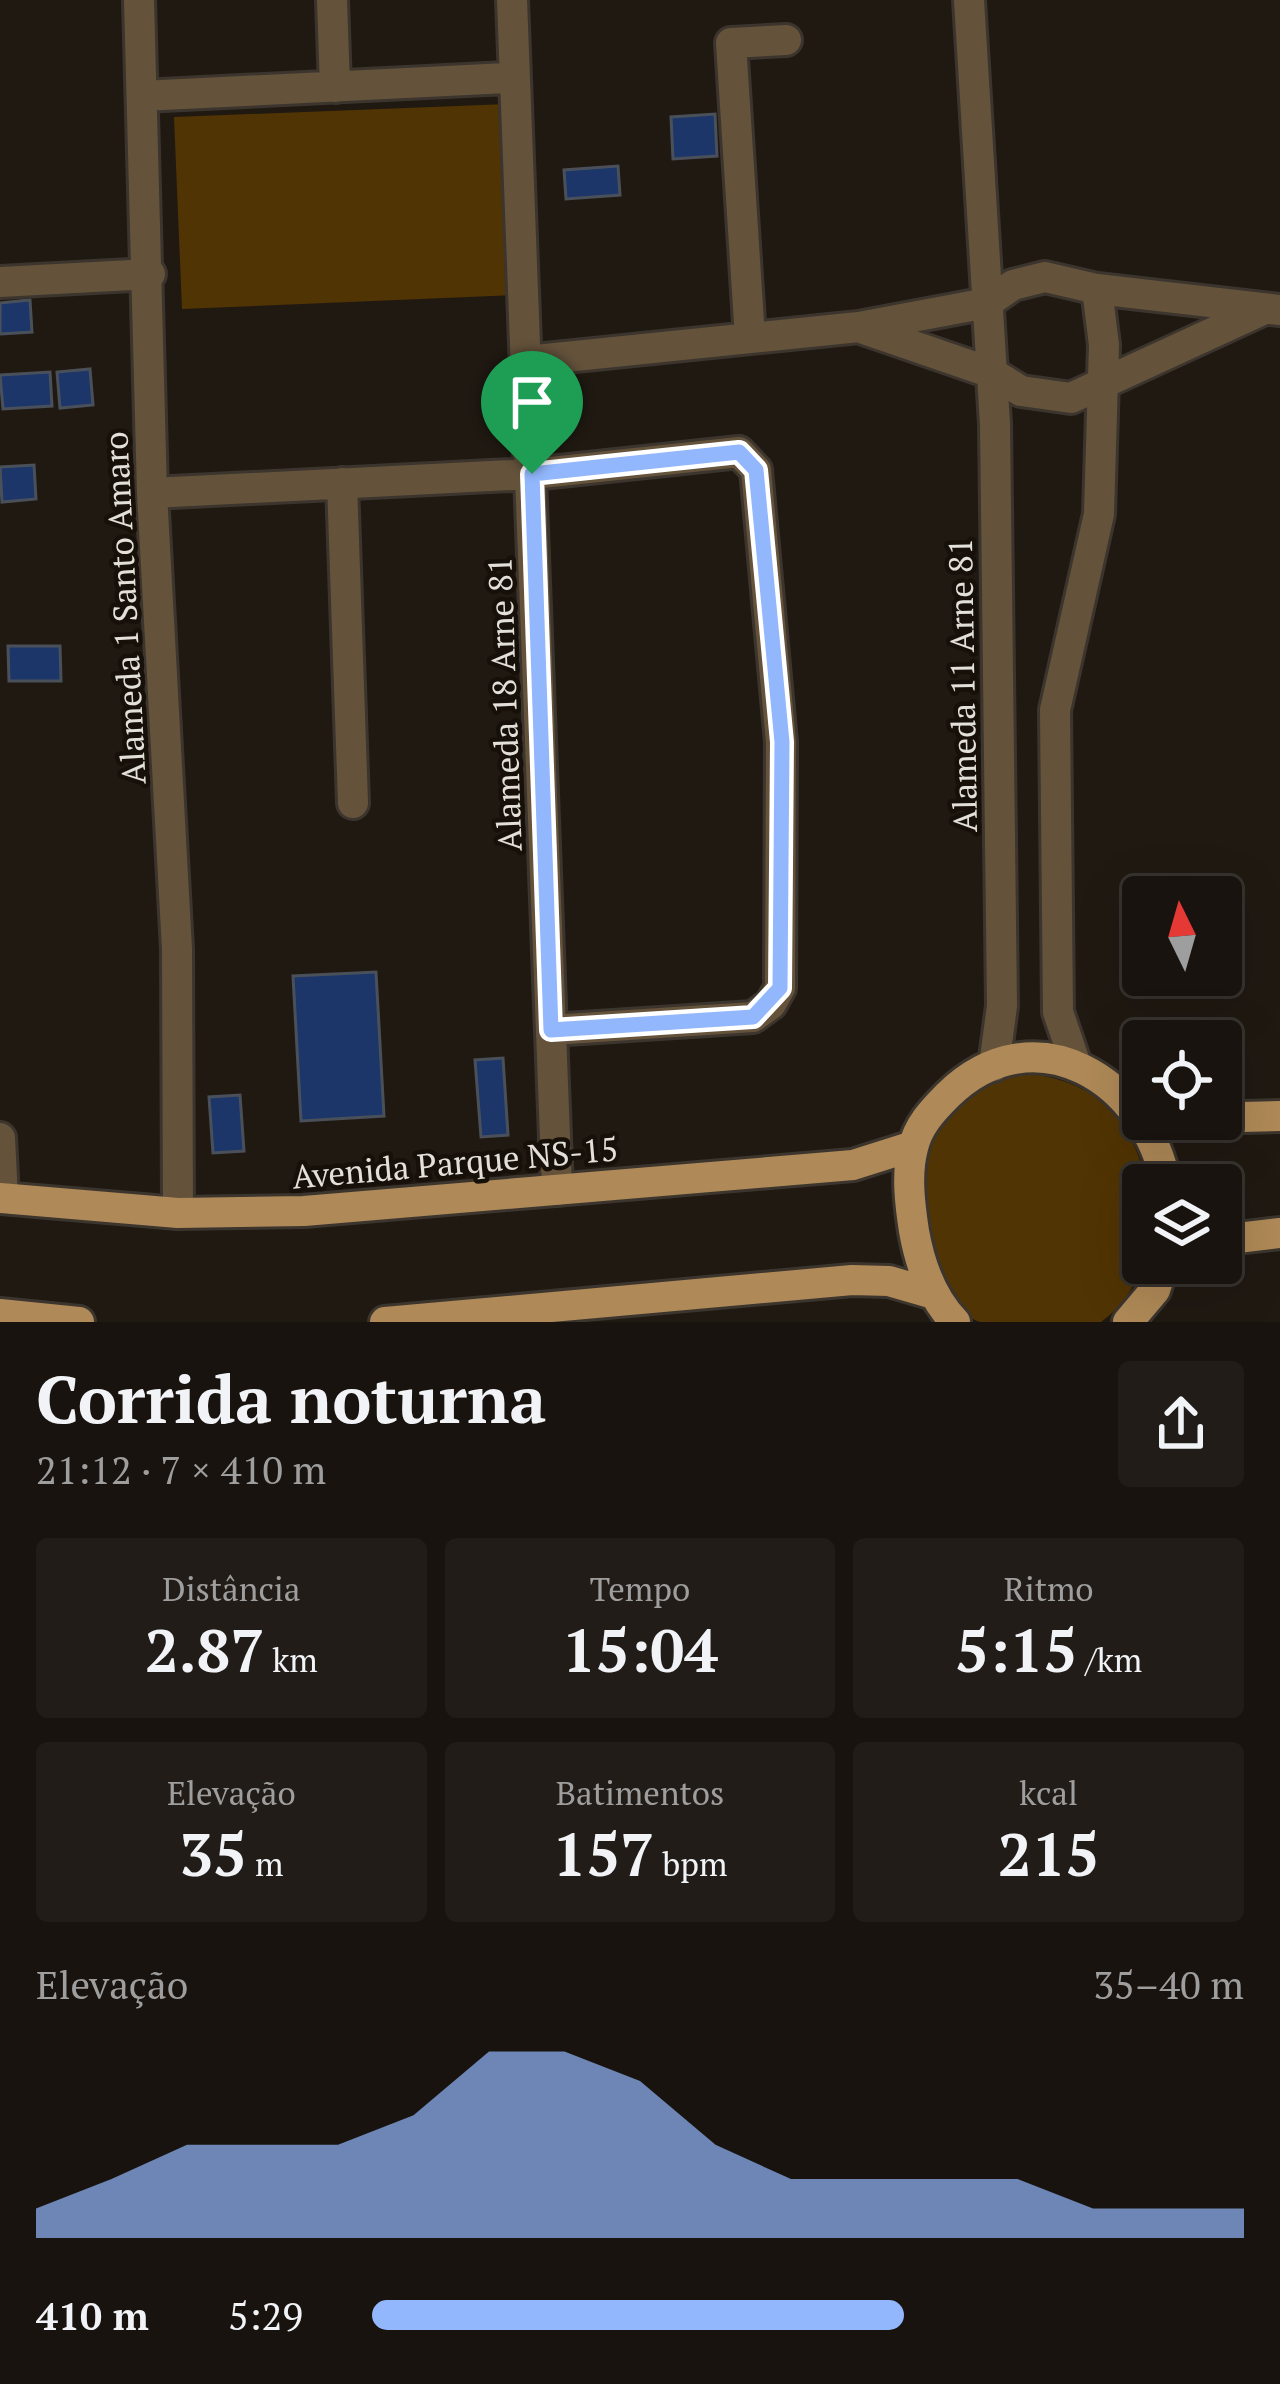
<!DOCTYPE html>
<html lang="pt">
<head>
<meta charset="utf-8">
<style>
	:root { --surface:#18130e; --page:#211c17; --text:#f1f3f6; --muted:#9f9e9e; --line:#36322e; --accent:#92b7fd }
	body { margin:0; font-family:"PT Serif",serif; background:var(--page); color:var(--text); height:100vh; display:flex; flex-direction:column; font-size:45px; white-space:nowrap }
	* { box-sizing:border-box; margin:0 }
	p { font-size:39px; color:var(--muted) }
	.icon { flex:none; width:66px; height:66px; fill:none; stroke:currentColor; stroke-width:2; stroke-linecap:round; stroke-linejoin:round }
	.map { position:relative; height:1322px; overflow:hidden }
	.drawer { display:flex; flex-direction:column; background:var(--surface); flex:1 }
	.drawer>* { flex:none }
	.needle { width:78px; rotate:355deg }
	.tools { position:absolute; left:1122px; top:876px; display:grid; gap:24px }
	.tools a { display:grid; place-items:center; width:120px; height:120px; border-radius:12px; background:var(--surface); box-shadow:0 12px 48px #0002,0 0 0 3px var(--line); font-size:60px }
	.pin { position:absolute; display:grid; place-items:center; width:102px; height:102px; color:#fff; margin:-123px -51px; border-radius:50% 50% 50% 0; rotate:-45deg; box-shadow:0 0 12px #0007 }
	.pin .icon { rotate:45deg }
	.round { display:grid; place-items:center; flex:none; width:126px; height:126px; border-radius:12px; background:var(--page) }
	.headline { display:flex; align-items:center; justify-content:space-between; height:204px; padding:0 36px }
	h1 { font-size:66px; font-weight:800; line-height:90px }
	.metrics { display:grid; grid-template-columns:repeat(3,1fr); gap:18px; height:204px; padding:12px 36px }
	.metrics div { display:grid; align-content:center; border-radius:12px; background:var(--page); text-align:center }
	.metrics b { font-size:60px; font-weight:800 }
	.metrics small { font-size:33px; font-weight:400 }
	.metrics p { font-size:33px }
	.chart { height:336px; padding:24px 36px }
	.chart p { display:flex; justify-content:space-between }
	.chart svg { width:100%; height:216px; margin-top:12px; fill:var(--accent); opacity:.7 }
	ul { padding:0 36px; list-style:none; font-size:39px }
	li { display:grid; grid-template-columns:192px 144px 1fr; align-items:center; height:90px }
	li i { height:30px; border-radius:15px; background:var(--accent) }
	.map>svg:first-child { display:block }
	.green { fill:#513403 }
	.building { fill:#1c366a; stroke:#4a5059; stroke-width:3 }
	.lines { fill:none; stroke-linecap:round; stroke-linejoin:round }
	.minor-casing { stroke:#3b352e; stroke-width:36 }
	.major-casing { stroke:#3b352e; stroke-width:36 }
	.minor { stroke:#64523b; stroke-width:30 }
	.major { stroke:#af8957; stroke-width:30 }
	.route-casing { stroke:#fff; stroke-width:24 }
	.route { stroke:#92b7fd; stroke-width:15 }
	.labels { text-anchor:middle; dominant-baseline:central; stroke-width:9; stroke-linejoin:round; paint-order:stroke }
	.street-label { font-size:33px; fill:#e3dfd9; stroke:#161009 }
</style>
</head>
<body>
<div class="map">
<svg width="1280" height="1322" viewBox="0 0 1280 1322">
	<rect width="100%" height="100%" fill="#201912"/>
	<path class="green" d="M508,104L516,295L182,309L174,117Z
		M1031,1074C1098,1082 1133,1121 1147,1185H1143C1143,1241 1151,1286 1101,1322C1070,1322 1008,1322 980,1322C931,1306 915,1185 929,1144C941,1105 992,1074 1031,1074Z"/>
	<path class="building" d="M715,114L717,156L673,159L671,117Z
		M618,166L620,195L566,199L564,170Z
		M30,300L32,332L0,334V303Z
		M90,369L93,405L60,408L57,372Z
		M50,372L52,406L3,409L0,375Z
		M34,465L36,499L2,502L0,467Z
		M8,646H60L61,681H9Z
		M376,972L384,1116L301,1121L293,976Z
		M503,1058L508,1135L481,1137L475,1060Z
		M240,1095L244,1151L213,1153L209,1097Z"/>
	<g class="lines">
		<defs>
			<path id="minor" d="M139,0L152,493L177,949L178,1213
				M332,0L335,87
				M512,0L557,1190
				M969,0L995,424L1002,1006L994,1066
				M142,96L507,78
				M0,282L150,274
				M864,329L992,373L1021,391L1071,398L1260,311
				M750,338L731,43L786,40
				M526,361L859,327L987,303L1013,285L1045,277L1097,289L1280,310
				M342,483L353,803
				M152,493L532,474L739,452L756,470L781,742L780,988L771,1004L753,1017L551,1030
				M1076,1065L1058,1012L1055,710L1099,514L1104,345L1097,289
				M0,1138L3,1198"/>
			<path id="major" d="M1158,1119L1280,1116
				M0,1198L178,1213L304,1211L853,1165L913,1146
				M1221,1240L1280,1233
				M0,1314L79,1322
				M385,1322L852,1280L889,1281L934,1294
				M955,1322C931,1297 920,1265 914,1231C910,1205 906,1174 913,1148C918,1126 932,1111 948,1095C1035,1010 1148,1081 1166,1185
				M1128,1322L1155,1290L1164,1263"/>
		</defs>
		<use href="#minor" class="minor-casing"/>
		<use href="#major" class="major-casing"/>
		<use href="#minor" class="minor"/>
		<use href="#major" class="major"/>
	</g>
	<g class="lines">
		<defs>
			<path id="route" d="M739,452L756,470L782,742L780,988L753,1017L551,1030L532,474Z"/>
		</defs>
		<use href="#route" class="route-casing"/>
		<use href="#route" class="route"/>
	</g>
	<g class="labels">
		<g class="street-label">
			<text transform="translate(124 608) rotate(-93)">Alameda 1 Santo Amaro</text>
			<text transform="translate(962 685) rotate(-91)">Alameda 11 Arne 81</text>
			<text transform="translate(504 704) rotate(-92)">Alameda 18 Arne 81</text>
			<text transform="translate(455 1162) rotate(-5)">Avenida Parque NS-15</text>
		</g>
	</g>
</svg>
<div class="tools">
<a><svg class="needle" viewBox="-14 -14 28 28"><path d="M0-13l5 13h-10z" fill="#e53935"/><path d="M0 13l5-13h-10z" fill="#9f9e9e"/></svg></a>
<a><svg class="icon" aria-label="locate" viewBox="0 0 24 24"><circle cx="12" cy="12" r="6"/><path d="M12 2v4M12 18v4M2 12h4M18 12h4"/></svg></a>
<a><svg class="icon" aria-label="layers" viewBox="0 0 24 24"><path d="M12 4l9 5-9 5-9-5zM3 14l9 5 9-5"/></svg></a>
</div>
<div class="pin" style="left:532px;top:474px;background:#1e9e55"><svg class="icon" aria-label="arrive" viewBox="0 0 24 24"><path d="M6 21V4h12l-3 4 3 4H6"/></svg></div>
</div>
<section class="drawer">
<div class="headline"><div><h1>Corrida noturna</h1><p>21:12 · 7 × 410 m</p></div><a class="round"><svg class="icon" aria-label="share" viewBox="0 0 24 24"><path d="M12 15V3M7 8l5-5 5 5M5 13v7h14v-7"/></svg></a></div>
<div class="metrics">
<div><p>Distância</p><b>2.87<small> km</small></b></div>
<div><p>Tempo</p><b>15:04</b></div>
<div><p>Ritmo</p><b>5:15<small> /km</small></b></div>
</div>
<div class="metrics">
<div><p>Elevação</p><b>35<small> m</small></b></div>
<div><p>Batimentos</p><b>157<small> bpm</small></b></div>
<div><p>kcal</p><b>215</b></div>
</div>
<div class="chart"><p><span>Elevação</span>35–40 m</p>
<svg viewBox="0 0 160 44" preserveAspectRatio="none"><path d="M0 44V38L10 32L20 25L30 25L40 25L50 19L60 6L70 6L80 12L90 25L100 32L110 32L120 32L130 32L140 38L150 38L160 38V44z"/></svg>
</div>
<ul>
<li><b>410 m</b>5:29<i style="width:61%"></i></li>
</ul>
</section>
</body>
</html>
